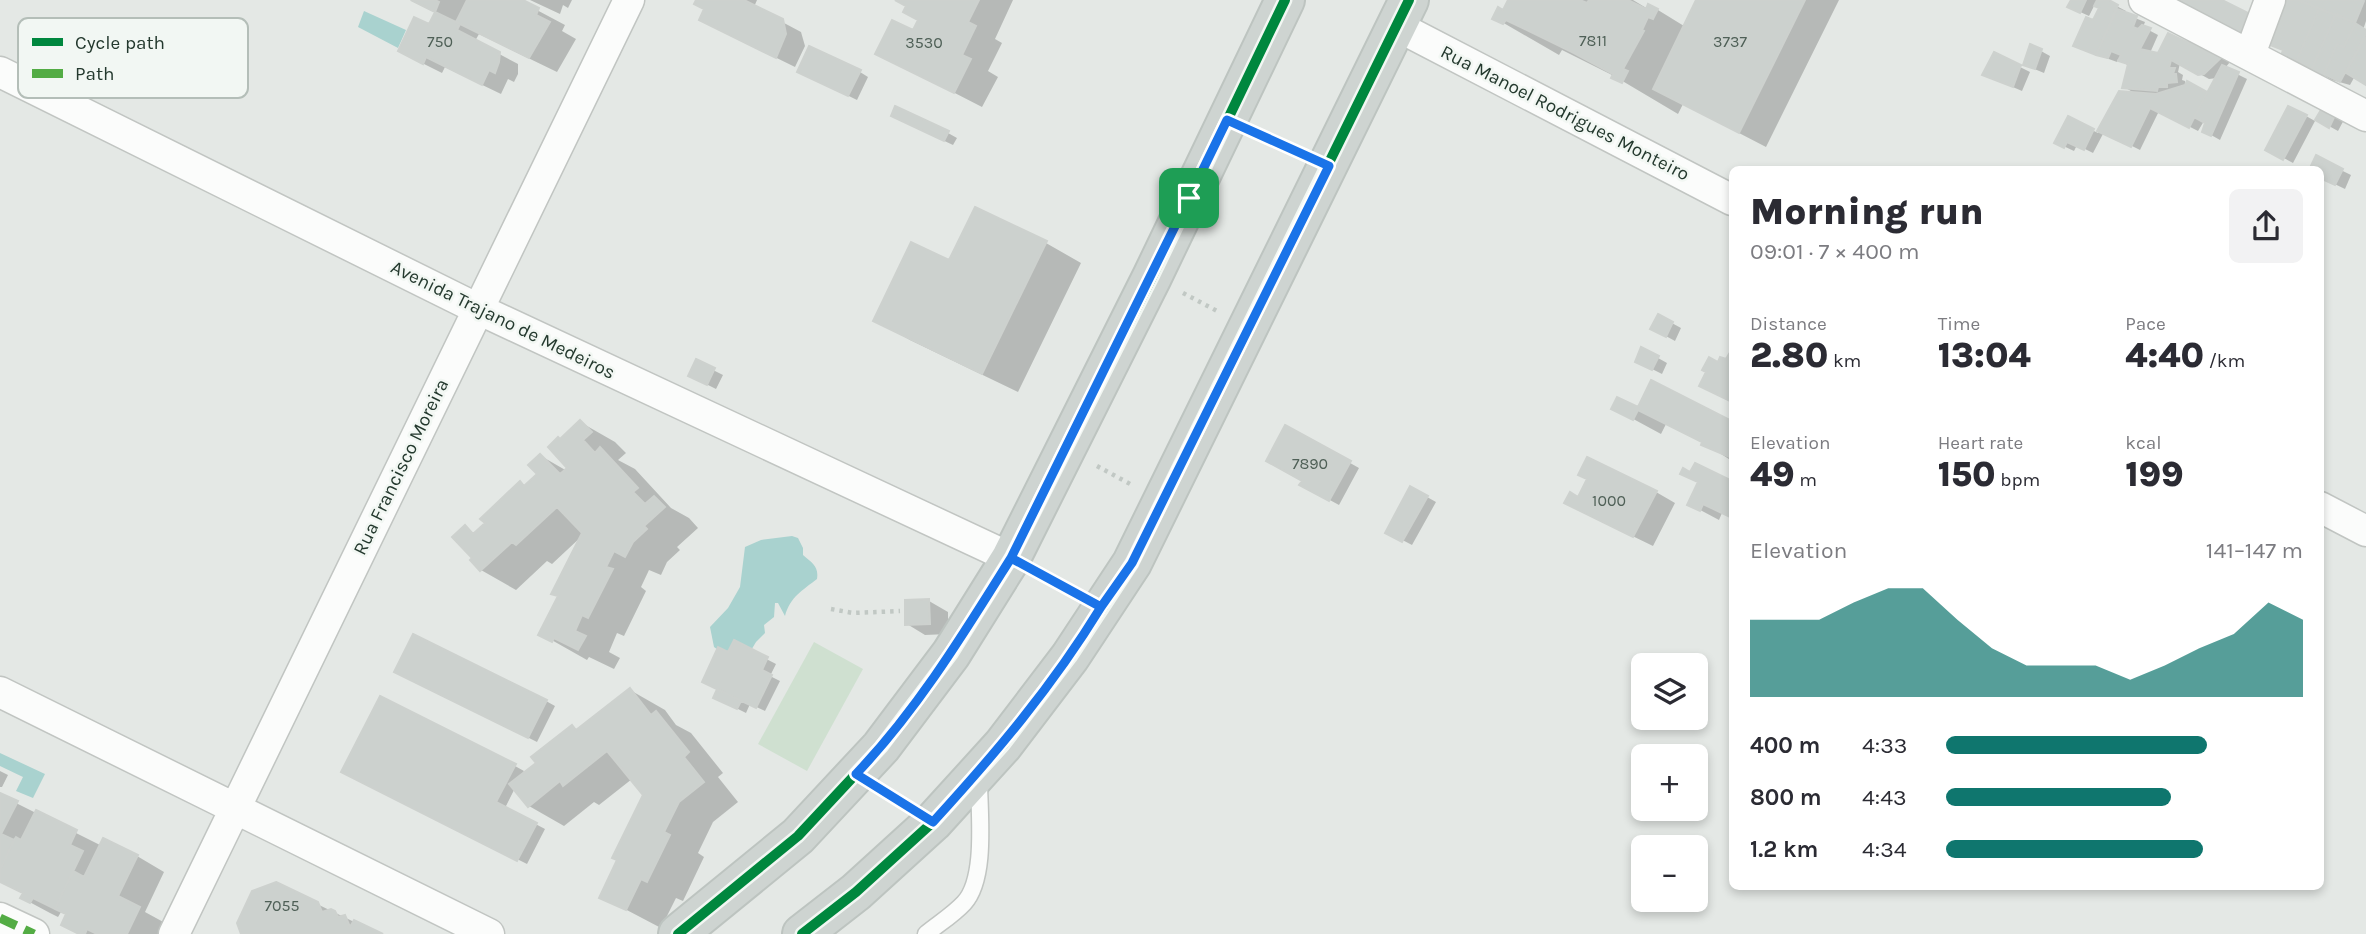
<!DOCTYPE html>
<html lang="en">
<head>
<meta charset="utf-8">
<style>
	:root { --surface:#fff; --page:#f2f2f3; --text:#2b2b33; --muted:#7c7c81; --accent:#0f766e }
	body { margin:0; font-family:Karla,sans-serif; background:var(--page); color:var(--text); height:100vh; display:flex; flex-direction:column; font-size:26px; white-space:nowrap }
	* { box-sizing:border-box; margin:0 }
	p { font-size:23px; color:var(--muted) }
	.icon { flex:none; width:38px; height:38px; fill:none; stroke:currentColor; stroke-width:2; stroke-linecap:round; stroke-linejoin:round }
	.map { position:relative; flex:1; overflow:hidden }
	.drawer { position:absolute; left:1729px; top:166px; width:595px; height:724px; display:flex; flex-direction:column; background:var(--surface); border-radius:10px; box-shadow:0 4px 10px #0003 }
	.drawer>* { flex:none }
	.controls { position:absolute; left:1631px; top:653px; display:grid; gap:14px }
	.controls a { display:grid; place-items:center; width:77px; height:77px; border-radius:10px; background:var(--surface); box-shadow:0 4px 10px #0003; font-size:35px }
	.pin { position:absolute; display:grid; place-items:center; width:60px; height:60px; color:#fff; margin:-30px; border-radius:14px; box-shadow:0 4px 10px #0006 }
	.round { display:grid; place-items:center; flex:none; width:74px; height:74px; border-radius:10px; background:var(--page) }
	.headline { display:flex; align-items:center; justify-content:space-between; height:119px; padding:0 21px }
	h1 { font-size:38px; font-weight:800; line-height:52px }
	.stats { display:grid; grid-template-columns:repeat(3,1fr); gap:10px; height:119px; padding:7px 21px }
	.stats div { display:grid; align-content:center }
	.stats b { font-size:35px; font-weight:800 }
	.stats small { font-size:19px; font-weight:400 }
	.stats p { font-size:19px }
	.chart { height:196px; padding:14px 21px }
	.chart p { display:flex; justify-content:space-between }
	.chart svg { width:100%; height:126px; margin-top:7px; fill:var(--accent); opacity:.7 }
	ul { padding:0 21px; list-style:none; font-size:23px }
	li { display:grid; grid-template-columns:112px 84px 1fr; align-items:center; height:52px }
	li i { height:18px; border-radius:9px; background:var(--accent) }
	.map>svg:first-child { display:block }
	.pitch { fill:#cfe0d0 }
	.water { fill:#a9d2cf }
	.shadow { fill:#0003; fill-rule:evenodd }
	.building { fill:#ccd1ce; stroke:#cdd1ce; stroke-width:2 }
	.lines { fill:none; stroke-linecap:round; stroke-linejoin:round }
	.service-casing { stroke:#c1c5c2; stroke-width:19 }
	.minor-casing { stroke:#c1c5c2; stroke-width:33 }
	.primary-casing { stroke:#bdc4c0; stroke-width:42 }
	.path { stroke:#c1c8c4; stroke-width:4.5; stroke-dasharray:3.5 5; stroke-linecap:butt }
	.service { stroke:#fbfcfb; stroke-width:16 }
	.minor { stroke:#fbfcfb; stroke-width:30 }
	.primary { stroke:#ced4d1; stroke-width:38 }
	.quiet { stroke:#53ac44; stroke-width:9; stroke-dasharray:18 9; stroke-linecap:butt }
	.cycleway-casing { stroke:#f2f7f3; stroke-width:15 }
	.cycleway { stroke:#00873e; stroke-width:10 }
	.route-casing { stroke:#fff; stroke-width:14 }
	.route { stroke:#1a73e8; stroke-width:9 }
	.labels { text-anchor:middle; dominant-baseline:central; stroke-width:5; stroke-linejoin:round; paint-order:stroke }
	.number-label { font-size:16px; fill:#4f6057 }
	.street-label { font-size:19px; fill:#24392e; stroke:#f2f7f3 }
	.key { fill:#f2f7f3; stroke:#b4beb8; stroke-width:2 }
	.key-label { font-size:19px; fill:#24392e }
</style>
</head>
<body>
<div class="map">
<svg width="2366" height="934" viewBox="0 0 2366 934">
	<rect width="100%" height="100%" fill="#e4e8e5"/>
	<path class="pitch" d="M814,642L863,669L807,771L758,744Z"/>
	<path class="water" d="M364,11L406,30L398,48L358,27Z
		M792,536L798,538L803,548V555C812,563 819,566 817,579C803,590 790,597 785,616L778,603H775L774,617L764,625L765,633L756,642L750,652H721L714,647L710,627L728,608L740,587L745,547L761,540Z
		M0,753L45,774L33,798L16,791L23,777L0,766Z"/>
	<path class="shadow" d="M410,0H518L565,25L562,31L576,39L557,72L479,34L475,41L518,64V74L514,82L508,79L501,94L445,67L442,73L418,61L436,13Z
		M530,0H572L568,8L563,5L560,14Z
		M698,0H757L754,7L801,32L805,46L795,67L720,30Z
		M897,0H1013L995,39L1002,43L988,71L998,77L982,107L877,53L914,33L920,20L908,6Z
		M1510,0H1633L1648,9L1649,6L1658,10L1684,26L1698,0H1839L1766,147L1683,104L1678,114L1614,76L1562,50L1559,55L1495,18L1504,12Z
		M2073,0H2105L2126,11L2125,14L2145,22L2143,27L2158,35L2150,53L2159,55L2190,45L2193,40L2230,62L2225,68L2247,79L2220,140L2204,131L2208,123L2204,121L2198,131L2159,111L2140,150L2104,132L2093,153L2077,145L2074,151L2057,143L2069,119L2098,133L2120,93L2136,94L2124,87L2129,66L2118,59L2117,62L2084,50L2101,8L2095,4L2089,16L2078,11ZM2180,63L2209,79L2217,78L2208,95L2188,83L2185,88V81L2182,80L2183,75L2178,72Z
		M2217,0L2253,17L2280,0H2366V21L2363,30L2366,32V83L2355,76L2350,85L2332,80L2285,51L2275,39Z
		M2041,51L2050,56L2044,73L2025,65Z
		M2014,64L2030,72L2022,91L1985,75Z
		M860,72L868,77L857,100L808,76Z
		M2326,105L2346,116L2338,131L2318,120Z
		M2306,116L2315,121L2293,163L2267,149Z
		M902,121L948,133L957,138L953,145Z
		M2316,158L2351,175L2345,189L2320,177Z
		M1046,243L1081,263L1018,392L910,340L876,320L950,263Z
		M1659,316L1681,328L1675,341L1653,329Z
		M1642,349L1667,363L1662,374L1646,366Z
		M1729,357L1732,358V403L1701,385L1719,364L1726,361Z
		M697,362L723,375L716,389L700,381Z
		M1652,383L1732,423V461L1704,443L1666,424L1661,434L1613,408L1639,409Z
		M580,422L615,442L626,453L618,460L635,469L671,508L689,518L698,528L677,547L680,550L667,562L661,575L649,570L641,587L646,591L624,636L617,633L609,652L620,658L614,669L589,657L587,660L541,634L560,596L582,536L552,564L547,561L516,590L481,570L474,558L465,528L476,534L520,483L526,486L539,474L541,456L567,471L569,468L561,441Z
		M1286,427L1359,468L1339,505L1302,485L1304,480Z
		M1695,465L1732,483V518L1722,513L1719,520L1689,504L1700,483L1691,474Z
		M1411,488L1436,502L1412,545L1387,532Z
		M1656,492L1675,503L1653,546L1585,513L1579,499Z
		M929,601L948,612V634L925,635L907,624Z
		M735,643L776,664L770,676L780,681L765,711L750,704L746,713L724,702L729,655Z
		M405,676L546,701L555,706L537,742Z
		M630,690L665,710L676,725L691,733L723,773L718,777L738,802L713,822L698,853L704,857L683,901L676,898L661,928L602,897L645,795L632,779L599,805L594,802L564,826L529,806L515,788L505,808L545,829L527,864L352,776L381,698L515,766L524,771L520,778L539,764L572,727L578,730Z
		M0,771L8,775L2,787H0Z
		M0,795L102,846L137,856L164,872L145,912L167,924L162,934H79L67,915L61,912L58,917L50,913L22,898L24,894L0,882Z
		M317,904L379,934H243Z"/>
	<path class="building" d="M411,0H435L439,2L435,12Z
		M467,0H523L539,8L536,15L550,22L529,58L456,22Z
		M696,0H744L783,19L786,34L776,58L699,20L704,9L694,4Z
		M895,0H979L968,22L976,26L962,55L971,59L954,93L875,54L892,20L913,30L918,20L903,12L906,6Z
		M1508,0H1580L1587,3L1589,0H1628L1646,9L1648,4L1658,9L1653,19L1648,17L1642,30L1644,31L1623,69L1628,71L1622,83L1611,78L1613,74L1572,52L1506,20L1503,24L1492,19L1498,7L1503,10Z
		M1696,0H1805L1739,133L1653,89Z
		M2071,0H2086L2080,13L2067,7Z
		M2097,0H2109L2118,5L2096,55L2073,46L2086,17L2093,20L2099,8L2094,6Z
		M2169,0H2222L2254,16L2245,36Z
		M2278,0H2299L2319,9L2296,62L2281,56L2283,50L2270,45L2273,38L2266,35Z
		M2299,0H2362L2364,1L2355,23Z
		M2117,9L2137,16L2133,27L2138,29L2142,25L2151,28L2140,49L2158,53L2168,33L2189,43L2192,37L2223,56L2204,74L2198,75L2171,60L2169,68H2175L2173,74H2176L2177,82L2167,83V87H2158L2157,91L2122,88L2128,64L2118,61L2121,55L2111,51L2108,58L2096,55Z
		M2319,9L2335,15L2312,69L2296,62Z
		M435,12L460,24L457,30L500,52L499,62L495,73L489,70L482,85L426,57L423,64L398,51L414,17L429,24Z
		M2336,14L2355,23L2344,47L2337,44L2323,76L2311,70Z
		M2355,23L2366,30V34L2340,82L2324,74L2337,44L2344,47Z
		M2365,37L2366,38V85L2346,73Z
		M2030,44L2042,49L2035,69L2023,65Z
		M809,46L861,70L848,96L797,72Z
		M1994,52L2021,65L2013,87L1982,75Z
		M2222,65L2239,72L2211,136L2202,132L2205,123L2194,117Z
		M2187,81L2207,92L2189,128L2150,108L2131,147L2097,131L2119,91L2156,94L2185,85Z
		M2325,103L2338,109L2329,128L2315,120Z
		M895,106L949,131L944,141L891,116Z
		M2288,106L2307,115L2283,160L2265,150Z
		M2068,116L2094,129L2084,150L2067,142L2064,148L2054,143Z
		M2316,155L2343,169L2335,185L2320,178V170H2309Z
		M975,207L1047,241L982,374L873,321L911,242L949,260Z
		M1658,314L1673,322L1666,337L1650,329Z
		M1641,347L1659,356L1652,370L1635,362Z
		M1729,354L1732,356V402L1699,386L1706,372L1702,370L1709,357L1718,362L1720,357L1726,359Z
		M696,359L715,368L707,385L688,376Z
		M1651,380L1732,421V458L1701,445L1702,442L1638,410L1633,420L1611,409L1617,397L1638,407Z
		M580,420L592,432L583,440L595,453L600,447L638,488L633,492L645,504L654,496L665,507L644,526L647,529L633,542L625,557L614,551L606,567L613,569L588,618L582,615L575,631L586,636L578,650L554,638L552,642L538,635L558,596L551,594L582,533L557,507L516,545L512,542L480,571L470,560L472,558L452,537L465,525L473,534L485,523L480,519L520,481L524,486L537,474L528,465L540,454L560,474L567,468L548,447L558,437L560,439Z
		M1285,425L1351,461L1329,501L1299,485L1302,481L1266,461Z
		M1587,457L1657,491L1633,537L1564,503L1570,492L1578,497L1587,479L1578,475Z
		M1695,463L1732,481V518L1703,504L1700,511L1687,505L1698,482L1680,474L1683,468L1690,472Z
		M1410,486L1428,496L1402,542L1385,533Z
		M929,599L930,624L905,625V600Z
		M413,634L547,700L528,738L394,672Z
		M734,640L768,657L762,670L772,675L756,708L702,682L718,647L728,652Z
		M630,688L651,715L656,711L689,752L684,757L704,782L679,802L664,832L670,835L647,882L641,879L626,910L599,898L617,860L612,858L643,795L607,751L563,786L560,781L528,807L509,784L536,763L531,757L572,725L576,730Z
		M717,689L741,701L737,709L713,698Z
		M380,696L516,764L496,802L537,823L517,861L341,772Z
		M0,793L18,801L1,834L14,840L0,870Z
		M36,810L77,830L70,845L83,851L55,909L33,898L30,903L20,898L23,893L0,882V870L14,840L16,837L21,840Z
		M103,838L138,855L118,896L140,907L127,934H97L87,929L85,934H79L61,925L66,914L55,909L73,871L84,877Z
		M276,882L318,902L322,912L331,909L335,911L338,917L345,915L350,927L354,920L383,934H241L237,923L252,891Z"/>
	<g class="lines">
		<defs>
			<path id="service" d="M926,934C938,924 953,915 964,903C987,878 979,813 979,780"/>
			<path id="minor" d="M2144,0L2366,116
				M1397,26L1732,200
				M2250,54L2270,0
				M0,72L478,309L1011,558
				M2320,507L2366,531
				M0,692L489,934
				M0,918L34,934
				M174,934L629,0"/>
			<path id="primary" d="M678,934L798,836L881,747L951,654L1011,558L1152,277L1285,0
				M802,934L856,892L933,822L1003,745L1070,657L1132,563L1409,0"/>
		</defs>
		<use href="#service" class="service-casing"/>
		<use href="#minor" class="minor-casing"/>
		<use href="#primary" class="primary-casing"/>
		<path class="path" d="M1260,135L1296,151
			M1183,293L1219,312
			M1097,466L1132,485
			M1041,574L1073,592
			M831,609L853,613L900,611
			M887,793L903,803"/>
		<use href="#service" class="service"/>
		<use href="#minor" class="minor"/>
		<use href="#primary" class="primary"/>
		<path class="quiet" d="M0,918L34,934"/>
		<defs>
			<path id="cycleway" d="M678,934L798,836L881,747L951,654L1011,558L1152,277L1285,0
				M802,934L856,892L933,822L1003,745L1070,657L1132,563L1409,0"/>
		</defs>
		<use href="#cycleway" class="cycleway-casing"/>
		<use href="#cycleway" class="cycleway"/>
	</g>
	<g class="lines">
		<defs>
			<path id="route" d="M1189,198L1011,558L1101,607C1052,687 996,753 933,822L856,774C918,709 964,633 1011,558L1101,607L1132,563L1329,166L1227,120L1189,198"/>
		</defs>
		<use href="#route" class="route-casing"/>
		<use href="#route" class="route"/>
	</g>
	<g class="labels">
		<g class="number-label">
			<text x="1593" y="40">7811</text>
			<text x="440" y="41">750</text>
			<text x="1730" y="41">3737</text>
			<text x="924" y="42">3530</text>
			<text x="1310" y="463">7890</text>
			<text x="1609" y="500">1000</text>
			<text x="282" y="905">7055</text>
		</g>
		<g class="street-label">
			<text transform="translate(1565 113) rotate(27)">Rua Manoel Rodrigues Monteiro</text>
			<text transform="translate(503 320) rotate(26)">Avenida Trajano de Medeiros</text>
			<text transform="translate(401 467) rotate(-64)">Rua Francisco Moreira</text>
		</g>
	</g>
	<rect x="18" y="18" width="230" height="80" rx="10" class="key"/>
	<rect x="32" y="38" width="31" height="8" fill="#00873e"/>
	<rect x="32" y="69" width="31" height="9" fill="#53ac44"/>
	<g class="key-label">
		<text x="75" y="49">Cycle path</text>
		<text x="75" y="80">Path</text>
	</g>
</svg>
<div class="controls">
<a><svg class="icon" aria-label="layers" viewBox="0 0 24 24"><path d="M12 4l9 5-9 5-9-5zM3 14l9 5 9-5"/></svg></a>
<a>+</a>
<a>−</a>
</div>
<div class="pin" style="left:1189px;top:198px;background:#1e9e55"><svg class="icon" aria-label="arrive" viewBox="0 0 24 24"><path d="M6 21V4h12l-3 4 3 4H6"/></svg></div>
<section class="drawer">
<div class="headline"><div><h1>Morning run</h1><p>09:01 · 7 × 400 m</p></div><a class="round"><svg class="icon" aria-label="share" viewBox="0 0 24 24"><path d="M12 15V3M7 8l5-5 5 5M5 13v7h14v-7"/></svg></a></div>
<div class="stats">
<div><p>Distance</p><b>2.80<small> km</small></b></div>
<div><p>Time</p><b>13:04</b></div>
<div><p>Pace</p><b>4:40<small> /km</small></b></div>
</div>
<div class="stats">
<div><p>Elevation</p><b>49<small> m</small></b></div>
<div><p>Heart rate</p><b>150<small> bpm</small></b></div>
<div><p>kcal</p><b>199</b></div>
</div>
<div class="chart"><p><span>Elevation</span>141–147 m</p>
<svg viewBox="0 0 160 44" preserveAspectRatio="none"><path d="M0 44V17L10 17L20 17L30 11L40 6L50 6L60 17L70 27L80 33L90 33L100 33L110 38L120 33L130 27L140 22L150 11L160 17V44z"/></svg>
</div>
<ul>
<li><b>400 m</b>4:33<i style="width:73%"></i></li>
<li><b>800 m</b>4:43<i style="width:63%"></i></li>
<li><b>1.2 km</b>4:34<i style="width:72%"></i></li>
</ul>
</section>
</div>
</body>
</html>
